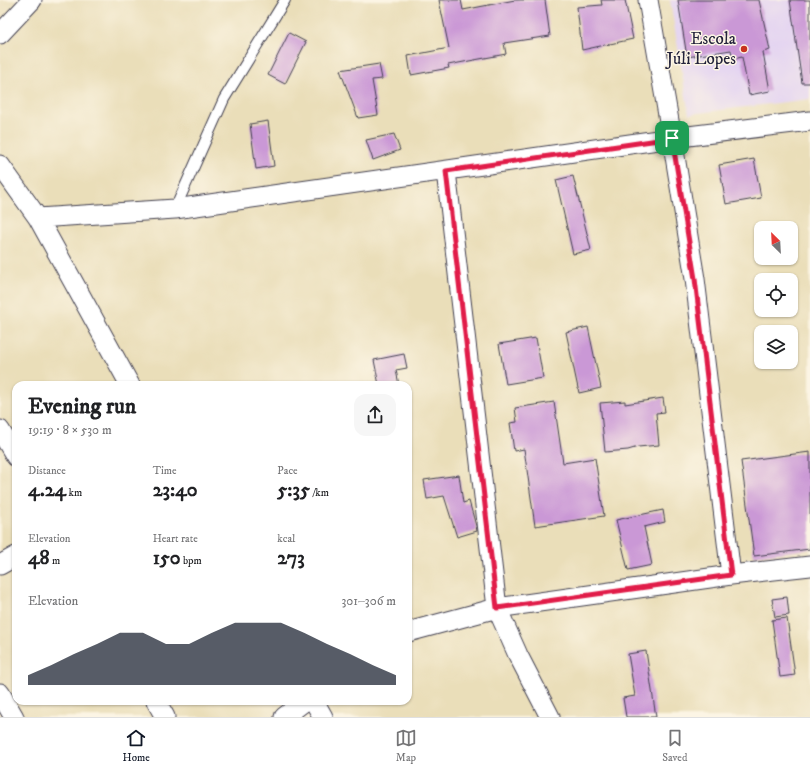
<!DOCTYPE html>
<html lang="en">
<head>
<meta charset="utf-8">
<style>
	:root { --surface:#fff; --page:#f6f6f6; --text:#202124; --muted:#757577; --line:#e0e0e0; --accent:#111827 }
	body { margin:0; font-family:"IM FELL DW Pica",serif; background:var(--page); color:var(--text); height:100vh; display:flex; flex-direction:column; font-size:15px; white-space:nowrap }
	* { box-sizing:border-box; margin:0 }
	p { font-size:13px; color:var(--muted) }
	.icon { flex:none; width:22px; height:22px; fill:none; stroke:currentColor; stroke-width:2; stroke-linecap:round; stroke-linejoin:round }
	.map { position:relative; flex:1; overflow:hidden }
	.panel { position:absolute; left:12px; top:381px; width:400px; height:324px; display:flex; flex-direction:column; background:var(--surface); border-radius:12px; box-shadow:0 1px 3px #0004 }
	.panel>* { flex:none }
	.needle { width:26px; rotate:336deg }
	.fabs { position:absolute; left:754px; top:221px; display:grid; gap:8px }
	.fabs a { display:grid; place-items:center; width:44px; height:44px; border-radius:8px; background:var(--surface); box-shadow:0 1px 3px #0004; font-size:20px }
	.pin { position:absolute; display:grid; place-items:center; width:34px; height:34px; color:#fff; margin:-17px; border-radius:8px; box-shadow:0 2px 6px #0006 }
	.round { display:grid; place-items:center; flex:none; width:42px; height:42px; border-radius:12px; background:var(--page) }
	.headline { display:flex; align-items:center; justify-content:space-between; height:68px; padding:0 16px }
	h1 { font-size:22px; font-weight:800; line-height:30px }
	.stats { display:grid; grid-template-columns:repeat(3,1fr); gap:6px; height:68px; padding:4px 16px }
	.stats div { display:grid; align-content:center }
	.stats b { font-size:20px; font-weight:800 }
	.stats small { font-size:11px; font-weight:400 }
	.stats p { font-size:11px }
	.chart { height:112px; padding:8px 16px }
	.chart p { display:flex; justify-content:space-between }
	.chart svg { width:100%; height:72px; margin-top:4px; fill:var(--accent); opacity:.7 }
	.tab-bar { display:flex; justify-content:space-around; align-items:center; height:56px; border-top:1px solid var(--line); background:var(--surface); font-size:11px; color:var(--muted) }
	.tab-bar a { display:grid; justify-items:center; gap:2px }
	.tab-bar .current { color:var(--accent) }
	.map>svg:first-child { display:block }
	.built { fill:#e3d3f2 }
	.building { fill:#ca98d6 }
	.lines { fill:none; stroke-linecap:round; stroke-linejoin:round }
	.lane-casing { stroke:#403e4e; stroke-width:12 }
	.street-casing { stroke:#403e4e; stroke-width:21 }
	.lane { stroke:#fff; stroke-width:10 }
	.street { stroke:#fff; stroke-width:19 }
	.route-casing { stroke:#fff; stroke-width:8 }
	.route { stroke:#e11d48; stroke-width:5 }
	.poi-dot { fill:#c8321e; stroke:#fcf5e5; stroke-width:1.5 }
	.labels { text-anchor:middle; dominant-baseline:central; stroke-width:3; stroke-linejoin:round; paint-order:stroke }
	.poi-label { font-size:17px; fill:#22223b; stroke:#fcf5e5; text-anchor:end }
</style>
</head>
<body>
<div class="map">
<svg width="810" height="717" viewBox="0 0 810 717">
	<rect width="100%" height="100%" fill="#fcf5e5"/>
	<filter id="ink" filterUnits="userSpaceOnUse"><feTurbulence type="fractalNoise" baseFrequency=".025" numOctaves="2"/><feDisplacementMap in="SourceGraphic" scale="8" xChannelSelector="R" yChannelSelector="G"/><feConvolveMatrix kernelMatrix="1 2 1 2 8 2 1 2 1" color-interpolation-filters="sRGB"/></filter>
	<filter id="wash" filterUnits="userSpaceOnUse"><feTurbulence type="fractalNoise" baseFrequency=".012" numOctaves="4" result="noise"/><feDisplacementMap in="SourceGraphic" scale="16" xChannelSelector="R" yChannelSelector="G"/><feGaussianBlur stdDeviation="0.9" result="paint"/><feColorMatrix in="noise" values="0 0 0 0 0 0 0 0 0 0 0 0 0 0 0 0 0 1.4 0 .05"/><feComposite in="paint" operator="in"/></filter>
	<g filter="url(#wash)">
		<rect width="100%" height="100%" fill="#eadeb9"/>
		<path class="built" d="M670,0H810V99L689,114Z"/>
		<g id="blocks">
			<path class="building" d="M439,0H461L463,10L515,0H545L550,36L504,43L506,54L448,65L449,68L411,75L408,56L449,48Z
				M601,0H625L633,39L582,50L577,7L602,5Z
				M678,0H759L770,50L763,52L770,91L749,95L742,57L733,59L731,50L687,57Z
				M790,0H810V83H802Z
				M289,33L306,42L285,84L268,75Z
				M379,64L382,79L372,80L378,115L358,118L340,70Z
				M268,121L274,166L256,169L250,124Z
				M394,134L400,150L373,160L366,140Z
				M754,159L761,198L726,204L719,165Z
				M573,176L591,250L573,254L556,180Z
				M588,327L601,388L579,393L566,332Z
				M536,338L543,378L506,384L499,344Z
				M404,354L407,368L396,370L399,385H379L374,360Z
				M663,398L665,412L656,413L659,445L638,447L628,450L605,452L600,403L625,401V404Z
				M554,402L563,463L595,458L604,516L535,526L524,449L514,451L510,423L517,422L515,408Z
				M810,452V549L754,556L741,461Z
				M459,475L463,503L469,501L476,526L477,531L457,537L444,496L427,499L424,480Z
				M663,510L665,522L644,527L652,565L628,570L616,520Z
				M787,597L789,615L775,617L772,599Z
				M787,618L795,675L780,677L772,620Z
				M646,651L656,717H626L623,698L635,696L628,654Z"/>
		</g>
	</g>
	<g filter="url(#ink)">
		<use href="#blocks" fill-opacity="0" stroke="#403e4e" stroke-width="1"/>
		<g class="lines">
			<defs>
				<path id="lane" d="M175,209L224,99L285,0"/>
				<path id="street" d="M648,0L672,138L695,279L731,575
					M0,34L32,0
					M0,165L38,218L130,385
					M446,171L497,608L518,655L550,717
					M38,218L175,209L672,138L810,121
					M0,430L16,457
					M0,565L16,556
					M408,632L497,608L731,575L810,566
					M0,693L14,717
					M156,701L165,717
					M314,701L323,717
					M284,717L305,701"/>
			</defs>
			<use href="#lane" class="lane-casing"/>
			<use href="#street" class="street-casing"/>
			<use href="#lane" class="lane"/>
			<use href="#street" class="street"/>
		</g>
	</g>
	<g class="lines" filter="url(#ink)">
		<defs>
			<path id="route" d="M672,138L695,279L731,575L497,608L446,171Z"/>
		</defs>
		<use href="#route" class="route-casing"/>
		<use href="#route" class="route"/>
	</g>
	<circle class="poi-dot" cx="744" cy="49" r="4"/>
	<g class="labels">
		<g class="poi-label">
			<text x="736" y="39">Escola<tspan x="736" dy="20">Júli Lopes</tspan></text>
		</g>
	</g>
</svg>
<div class="fabs">
<a><svg class="needle" viewBox="-14 -14 28 28"><path d="M0-13l5 13h-10z" fill="#e53935"/><path d="M0 13l5-13h-10z" fill="#757577"/></svg></a>
<a><svg class="icon" aria-label="locate" viewBox="0 0 24 24"><circle cx="12" cy="12" r="6"/><path d="M12 2v4M12 18v4M2 12h4M18 12h4"/></svg></a>
<a><svg class="icon" aria-label="layers" viewBox="0 0 24 24"><path d="M12 4l9 5-9 5-9-5zM3 14l9 5 9-5"/></svg></a>
</div>
<div class="pin" style="left:672px;top:138px;background:#1e9e55"><svg class="icon" aria-label="arrive" viewBox="0 0 24 24"><path d="M6 21V4h12l-3 4 3 4H6"/></svg></div>
<section class="panel">
<div class="headline"><div><h1>Evening run</h1><p>19:19 · 8 × 530 m</p></div><a class="round"><svg class="icon" aria-label="share" viewBox="0 0 24 24"><path d="M12 15V3M7 8l5-5 5 5M5 13v7h14v-7"/></svg></a></div>
<div class="stats">
<div><p>Distance</p><b>4.24<small> km</small></b></div>
<div><p>Time</p><b>23:40</b></div>
<div><p>Pace</p><b>5:35<small> /km</small></b></div>
</div>
<div class="stats">
<div><p>Elevation</p><b>48<small> m</small></b></div>
<div><p>Heart rate</p><b>150<small> bpm</small></b></div>
<div><p>kcal</p><b>273</b></div>
</div>
<div class="chart"><p><span>Elevation</span>301–306 m</p>
<svg viewBox="0 0 160 44" preserveAspectRatio="none"><path d="M0 44V38L10 32L20 25L30 19L40 12L50 12L60 19L70 19L80 12L90 6L100 6L110 6L120 12L130 19L140 25L150 32L160 38V44z"/></svg>
</div>
</section>
</div>
<nav class="tab-bar">
<a class="current"><svg class="icon" aria-label="home" viewBox="0 0 24 24"><path d="M3 11l9-7 9 7M6 9v11h12V9"/></svg>Home</a>
<a><svg class="icon" aria-label="map" viewBox="0 0 24 24"><path d="M3 6l6-2 6 2 6-2v14l-6 2-6-2-6 2zM9 4v14M15 6v14"/></svg>Map</a>
<a><svg class="icon" aria-label="saved" viewBox="0 0 24 24"><path d="M7 4h10v16l-5-4-5 4z"/></svg>Saved</a>
</nav>
</body>
</html>
